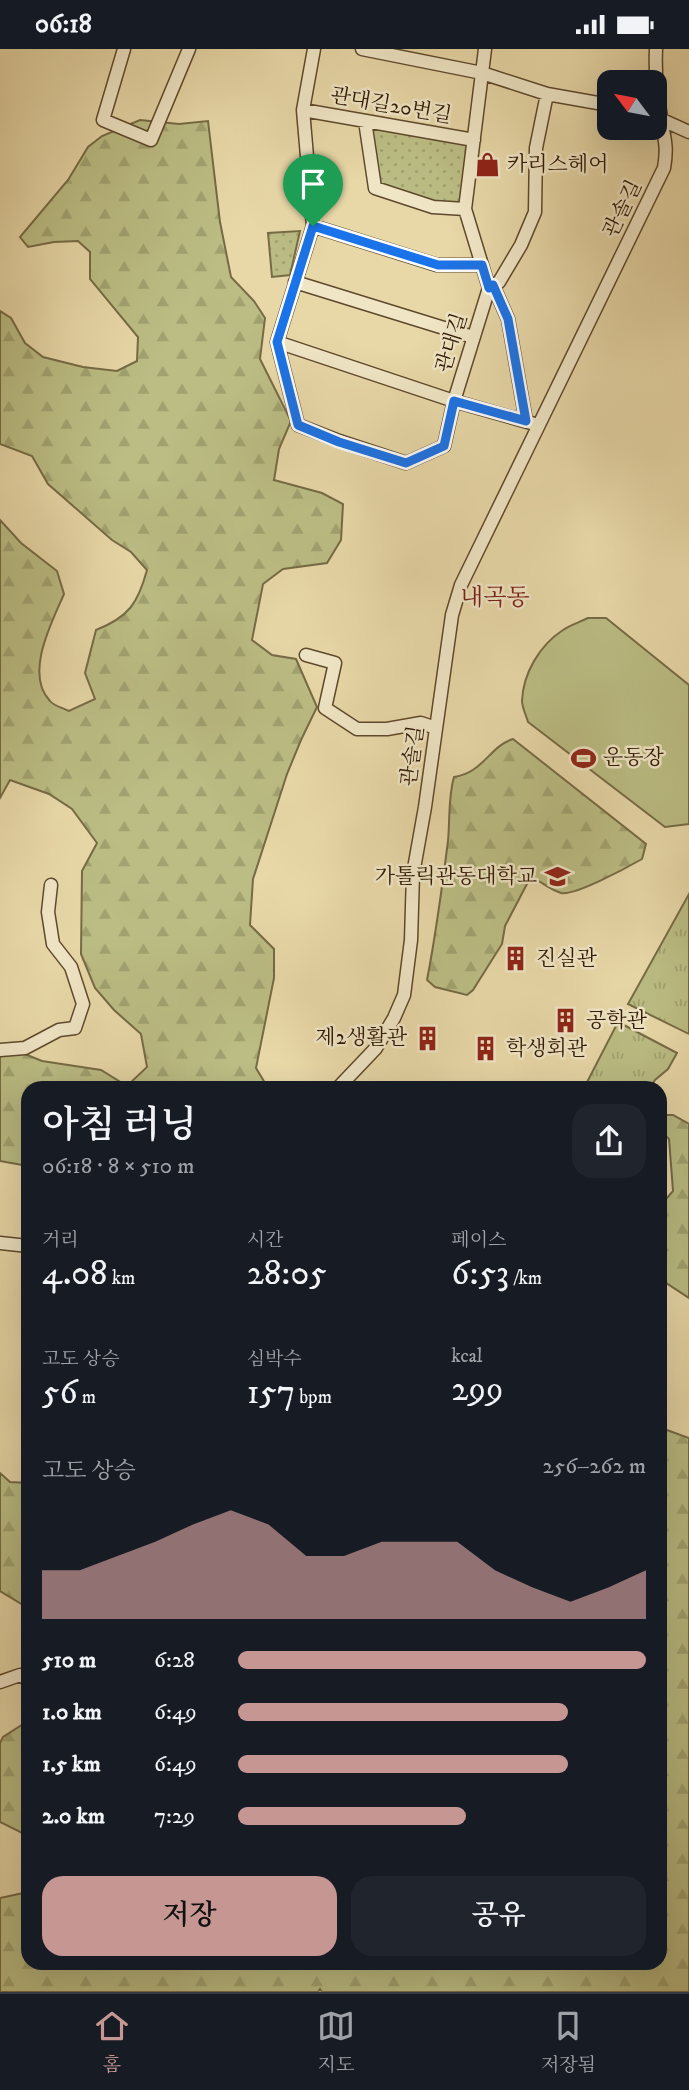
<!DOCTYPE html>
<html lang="ko">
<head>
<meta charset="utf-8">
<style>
	:root { --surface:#171b24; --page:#20242c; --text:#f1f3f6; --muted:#9ea1a6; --line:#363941; --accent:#c59692 }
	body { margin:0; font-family:"IM FELL DW Pica","Noto Serif KR",serif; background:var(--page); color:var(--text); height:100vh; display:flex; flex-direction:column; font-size:26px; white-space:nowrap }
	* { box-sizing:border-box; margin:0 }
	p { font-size:23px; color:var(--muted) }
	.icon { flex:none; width:38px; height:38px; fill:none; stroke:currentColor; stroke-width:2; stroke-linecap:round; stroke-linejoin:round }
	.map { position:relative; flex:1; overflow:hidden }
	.panel { position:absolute; left:21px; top:1032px; width:646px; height:889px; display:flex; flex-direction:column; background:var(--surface); border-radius:21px; box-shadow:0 7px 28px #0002 }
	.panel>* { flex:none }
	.needle { width:46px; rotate:302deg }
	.buttons { position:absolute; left:597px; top:21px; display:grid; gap:14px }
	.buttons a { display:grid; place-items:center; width:70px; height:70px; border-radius:14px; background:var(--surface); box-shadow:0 7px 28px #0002; font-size:35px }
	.pin { position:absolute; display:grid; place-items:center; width:60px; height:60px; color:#fff; margin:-72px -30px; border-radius:50% 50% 50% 0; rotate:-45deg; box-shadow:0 0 7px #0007 }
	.pin .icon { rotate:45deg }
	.round { display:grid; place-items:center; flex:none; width:74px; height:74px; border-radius:21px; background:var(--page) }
	.head { display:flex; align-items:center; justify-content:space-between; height:119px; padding:0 21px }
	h1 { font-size:38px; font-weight:600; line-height:52px }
	.figures { display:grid; grid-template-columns:repeat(3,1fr); gap:10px; height:119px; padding:7px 21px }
	.figures div { display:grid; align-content:center }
	.figures b { font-size:35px; font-weight:600 }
	.figures small { font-size:19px; font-weight:400 }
	.figures p { font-size:19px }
	.chart { height:196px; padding:14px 21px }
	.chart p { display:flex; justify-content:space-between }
	.chart svg { width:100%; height:126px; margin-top:7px; fill:var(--accent); opacity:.7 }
	.cta { display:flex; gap:14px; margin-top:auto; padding:14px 21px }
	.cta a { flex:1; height:80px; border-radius:21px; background:var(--accent); color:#111; font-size:28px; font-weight:600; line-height:80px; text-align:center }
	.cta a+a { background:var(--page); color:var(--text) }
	ul { padding:0 21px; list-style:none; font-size:23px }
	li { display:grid; grid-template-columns:112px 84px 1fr; align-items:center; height:52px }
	li i { height:18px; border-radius:9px; background:var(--accent) }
	.status { display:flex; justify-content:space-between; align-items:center; height:49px; padding:0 35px; background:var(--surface); direction:ltr }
	.status svg { height:19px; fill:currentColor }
	.tabs { display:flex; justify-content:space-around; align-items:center; height:98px; border-top:2px solid var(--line); background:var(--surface); font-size:19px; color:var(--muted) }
	.tabs a { display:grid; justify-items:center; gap:4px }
	.tabs .active { color:var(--accent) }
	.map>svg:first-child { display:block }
	.grass { fill:url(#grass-tufts); stroke:#766b44; stroke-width:2 }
	.forest { fill:url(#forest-firs); stroke:#766b44; stroke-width:2 }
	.park { fill:url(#park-dots); stroke:#766b44; stroke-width:2 }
	.pitch { fill:#bbbd84; stroke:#766b44; stroke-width:2 }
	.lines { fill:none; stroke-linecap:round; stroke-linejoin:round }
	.minor-casing { stroke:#5e492c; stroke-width:15 }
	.minor { stroke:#f0e6c6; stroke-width:12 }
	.route-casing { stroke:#fff; stroke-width:14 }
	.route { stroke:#1a73e8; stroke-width:9 }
	.labels { text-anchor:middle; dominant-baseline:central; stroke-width:5; stroke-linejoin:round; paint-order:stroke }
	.street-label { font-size:21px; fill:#301903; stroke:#f0e6c6 }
	.poi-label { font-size:21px; fill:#301903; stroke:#f0e6c6; text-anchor:start }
	.quarter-label { font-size:24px; fill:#7a1f14; stroke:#f0e6c6 }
</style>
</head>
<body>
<div class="status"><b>06:18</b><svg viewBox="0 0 49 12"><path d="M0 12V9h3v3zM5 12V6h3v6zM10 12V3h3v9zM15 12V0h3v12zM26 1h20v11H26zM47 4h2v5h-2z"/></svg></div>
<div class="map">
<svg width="689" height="1943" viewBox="0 0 689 1943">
	<defs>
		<pattern id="grass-tufts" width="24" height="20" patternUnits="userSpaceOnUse" patternTransform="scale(1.75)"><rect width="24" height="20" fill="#bbbd84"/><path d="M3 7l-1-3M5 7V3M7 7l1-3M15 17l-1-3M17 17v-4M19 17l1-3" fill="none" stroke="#a1a270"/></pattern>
		<pattern id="forest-firs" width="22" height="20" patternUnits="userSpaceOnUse" patternTransform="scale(1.75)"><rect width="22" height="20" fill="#bbbd84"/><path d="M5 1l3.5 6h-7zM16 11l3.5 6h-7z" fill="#a1a270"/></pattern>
		<pattern id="park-dots" width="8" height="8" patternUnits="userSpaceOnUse" patternTransform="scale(1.75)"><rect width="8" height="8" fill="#bbbd84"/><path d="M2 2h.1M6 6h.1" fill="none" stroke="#a1a270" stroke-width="1.8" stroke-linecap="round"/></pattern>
	</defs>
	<rect width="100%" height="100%" fill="#e8d8a8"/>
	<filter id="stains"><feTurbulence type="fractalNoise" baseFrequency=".00286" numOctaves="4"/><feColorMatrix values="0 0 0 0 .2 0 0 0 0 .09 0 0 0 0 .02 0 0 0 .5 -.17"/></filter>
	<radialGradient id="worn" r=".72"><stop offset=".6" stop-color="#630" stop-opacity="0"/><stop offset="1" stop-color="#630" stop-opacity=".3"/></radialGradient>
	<path class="grass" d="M689,845V985L628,955Z
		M618,973L677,1004L668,1020L655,1031L650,1039H584Z"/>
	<path class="forest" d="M140,71L179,75L208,72L220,173L231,228L254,252L265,269L260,310L291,372L279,400L274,431L322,444L343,455L341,491L327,514L283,520L263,535L252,591L272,606L296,610L317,658L301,691L287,725L253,830L250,876L274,900V929L256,1019L268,1039L28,1040V1117L0,1112V995L42,1012L101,1021L127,1037L147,1018L141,985L114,961L95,939L81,905L82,822L97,794L72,760L49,745L10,731L0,749V471L21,494L57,522L64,545C52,573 24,625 50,652C54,657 63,659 69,662L95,650L85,624L96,581C129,568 138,554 147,521L131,503L112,491L48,435L32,407L0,395V262L11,269L25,294L43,308L83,318L117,322L137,312L138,288L90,230V203L78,192L54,193L28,198L20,188L68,131L88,98L102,87Z
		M513,690L646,795L642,810C628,818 575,847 561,844C553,842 544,835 537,831L528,833L505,877L502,895L473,941L467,946L435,938L427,931C436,885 442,839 448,792C450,771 448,749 454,728C483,724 490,697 513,690Z
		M660,1066H673L689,1075V1249L660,1230V1150L667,1149L673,1142L669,1090L660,1082Z
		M664,1380L689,1389V1943H322L320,1940L318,1943H0V1849L28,1843V1914H660V1383Z
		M0,1424L10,1433L28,1434V1559L0,1542Z
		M28,1672V1787L0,1773V1694L3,1688Z"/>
	<path class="park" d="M365,72L474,91L465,160L375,139Z
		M300,182L290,226L272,228L268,184Z"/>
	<path class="pitch" d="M588,569H606L689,636V775L665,778L528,673C526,666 522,658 522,652C523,624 540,596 563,581C570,576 580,573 588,569Z"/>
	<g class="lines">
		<defs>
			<path id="minor" d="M124,0L103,71L151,91L189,0
				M314,0L303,61L313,177L277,293L298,376L339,392L406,414L444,397L454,352L489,239L465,160L485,0
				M362,0L482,24L547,45L609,56
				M303,61L474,91
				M658,69L689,83
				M365,72L375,139L433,158L465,160
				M313,177L437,216H482
				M295,233L473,288
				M493,236L508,270L526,372
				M489,239L499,233L521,196L535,163L536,99L547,45
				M277,293L454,352L538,376
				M306,606L335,614L325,659L357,680H387L421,674L436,679
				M0,1001L25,999L59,981L75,979L83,955L71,918L53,895L48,863L51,836
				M337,1040L376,999L394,969L404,946L411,891L413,825L425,758L452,566L461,536L664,119C668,96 664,90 661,68C657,46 655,22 656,0
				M0,1194L28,1197
				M0,1633L20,1626L28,1631"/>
		</defs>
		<use href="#minor" class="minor-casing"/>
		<use href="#minor" class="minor"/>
	</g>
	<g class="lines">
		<defs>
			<path id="route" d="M313,177L438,216H482L489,239L493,236L508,270L526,372L454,352L444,397L406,414L339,393L298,376L277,293Z"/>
		</defs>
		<use href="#route" class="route-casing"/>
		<use href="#route" class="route"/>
	</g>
	<defs>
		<symbol id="shop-bare" viewBox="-9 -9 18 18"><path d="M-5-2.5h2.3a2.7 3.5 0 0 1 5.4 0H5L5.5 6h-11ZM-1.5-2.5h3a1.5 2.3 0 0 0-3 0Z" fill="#8f2418" stroke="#f0e6c6" stroke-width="2.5" paint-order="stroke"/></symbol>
		<symbol id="stadium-bare" viewBox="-9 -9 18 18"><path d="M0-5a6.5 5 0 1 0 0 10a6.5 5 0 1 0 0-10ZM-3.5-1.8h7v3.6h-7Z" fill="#8f2418" stroke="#f0e6c6" stroke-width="2.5" paint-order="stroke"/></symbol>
		<symbol id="university-bare" viewBox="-9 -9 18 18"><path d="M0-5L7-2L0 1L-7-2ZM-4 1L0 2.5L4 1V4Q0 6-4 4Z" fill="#8f2418" stroke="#f0e6c6" stroke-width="2.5" paint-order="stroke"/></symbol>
		<symbol id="building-bare" viewBox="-9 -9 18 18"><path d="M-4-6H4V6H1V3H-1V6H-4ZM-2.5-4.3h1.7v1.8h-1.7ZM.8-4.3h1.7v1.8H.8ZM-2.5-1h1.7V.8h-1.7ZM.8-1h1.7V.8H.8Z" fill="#8f2418" stroke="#f0e6c6" stroke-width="2.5" paint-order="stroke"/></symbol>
	</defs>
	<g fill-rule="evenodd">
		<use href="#shop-bare" x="470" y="98" width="35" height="35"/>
		<use href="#stadium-bare" x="566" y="692" width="35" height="35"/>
		<use href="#university-bare" x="540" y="810" width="35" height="35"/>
		<use href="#building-bare" x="498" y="892" width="35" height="35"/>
		<use href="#building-bare" x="548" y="954" width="35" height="35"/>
		<use href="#building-bare" x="410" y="972" width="35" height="35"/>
		<use href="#building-bare" x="468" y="982" width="35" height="35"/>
	</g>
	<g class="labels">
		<g class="street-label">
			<text transform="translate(391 57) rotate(10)">관대길20번길</text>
			<text transform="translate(623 160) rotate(-64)">관솔길</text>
			<text transform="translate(452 294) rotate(-73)">관대길</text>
			<text transform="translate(413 707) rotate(-82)">관솔길</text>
		</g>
		<g class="poi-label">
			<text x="507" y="116">카리스헤어</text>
			<text x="603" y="709">운동장</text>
			<text x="537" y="828" text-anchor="end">가톨릭관동대학교</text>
			<text x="536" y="910">진실관</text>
			<text x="586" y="972">공학관</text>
			<text x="407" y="989" text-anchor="end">제2생활관</text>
			<text x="506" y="1000">학생회관</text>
		</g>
		<g class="quarter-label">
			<text x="495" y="549">내곡동</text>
		</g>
	</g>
	<rect width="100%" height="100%" filter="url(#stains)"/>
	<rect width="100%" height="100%" fill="url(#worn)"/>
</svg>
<div class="buttons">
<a><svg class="needle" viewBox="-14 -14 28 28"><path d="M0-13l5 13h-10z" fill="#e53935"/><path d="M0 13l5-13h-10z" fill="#9ea1a6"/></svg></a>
</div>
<div class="pin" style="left:313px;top:177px;background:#1e9e55"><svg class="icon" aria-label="arrive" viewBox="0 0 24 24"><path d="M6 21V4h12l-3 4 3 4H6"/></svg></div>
<section class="panel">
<div class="head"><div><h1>아침 러닝</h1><p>06:18 · 8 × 510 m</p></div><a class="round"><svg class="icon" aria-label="share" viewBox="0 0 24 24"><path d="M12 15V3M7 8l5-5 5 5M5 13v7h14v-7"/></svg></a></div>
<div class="figures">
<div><p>거리</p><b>4.08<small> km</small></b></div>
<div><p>시간</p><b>28:05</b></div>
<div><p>페이스</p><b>6:53<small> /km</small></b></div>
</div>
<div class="figures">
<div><p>고도 상승</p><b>56<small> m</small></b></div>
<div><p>심박수</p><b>157<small> bpm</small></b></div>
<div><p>kcal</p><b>299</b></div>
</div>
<div class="chart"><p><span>고도 상승</span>256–262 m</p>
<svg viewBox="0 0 160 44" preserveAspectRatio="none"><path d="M0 44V27L10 27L20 22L30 17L40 11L50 6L60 11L70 22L80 22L90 17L100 17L110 17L120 27L130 33L140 38L150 33L160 27V44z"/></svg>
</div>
<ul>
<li><b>510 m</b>6:28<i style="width:100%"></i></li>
<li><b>1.0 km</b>6:49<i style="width:81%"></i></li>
<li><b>1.5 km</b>6:49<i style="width:81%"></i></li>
<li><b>2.0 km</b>7:29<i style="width:56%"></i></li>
</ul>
<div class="cta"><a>저장</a><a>공유</a></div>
</section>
</div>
<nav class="tabs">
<a class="active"><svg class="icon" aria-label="home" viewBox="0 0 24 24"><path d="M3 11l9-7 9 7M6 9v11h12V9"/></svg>홈</a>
<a><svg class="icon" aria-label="map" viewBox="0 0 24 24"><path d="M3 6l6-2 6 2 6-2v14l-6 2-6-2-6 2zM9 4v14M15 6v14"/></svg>지도</a>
<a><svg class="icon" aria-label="saved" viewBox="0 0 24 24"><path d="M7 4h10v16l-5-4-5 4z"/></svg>저장됨</a>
</nav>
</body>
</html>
